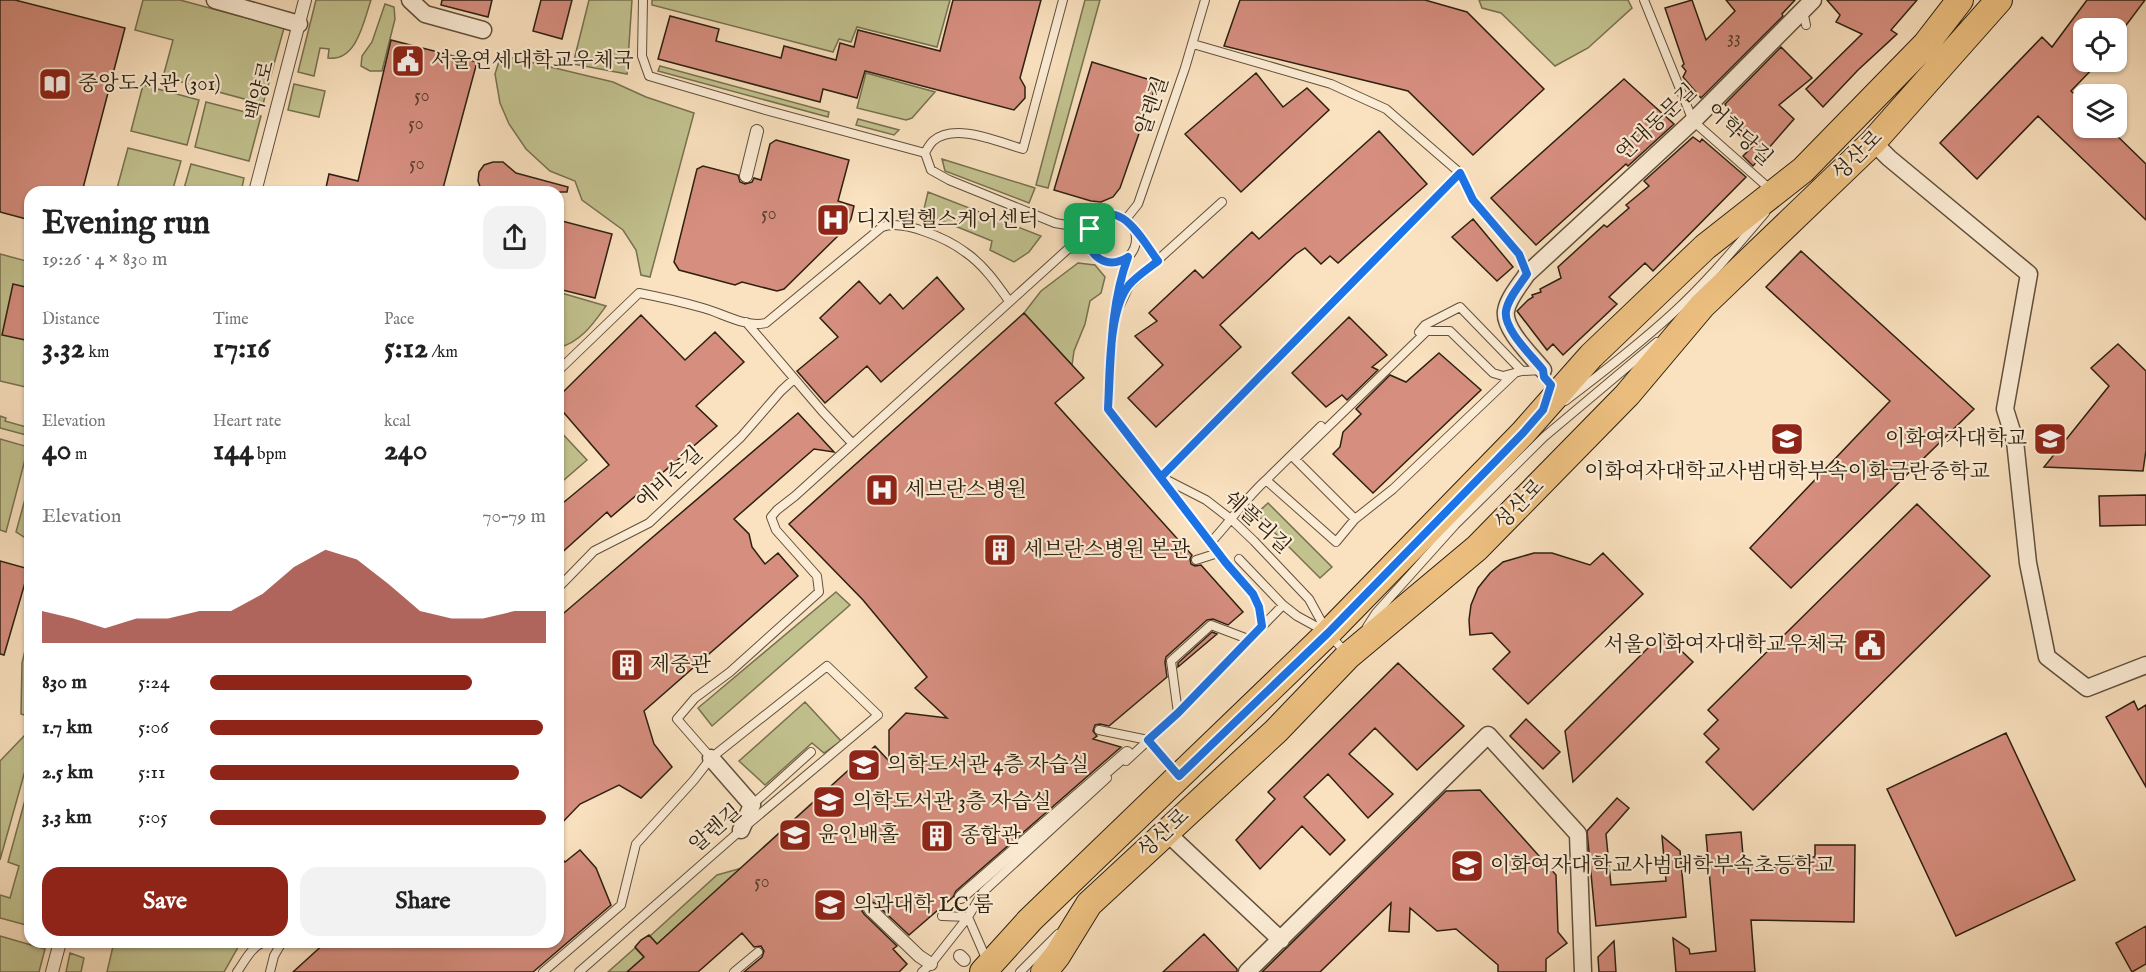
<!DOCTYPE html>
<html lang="en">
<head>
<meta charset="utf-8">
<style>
	:root { --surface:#fff; --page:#f2f2f2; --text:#222; --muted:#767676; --accent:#8f2418 }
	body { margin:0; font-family:"IM FELL English","Noto Serif KR",serif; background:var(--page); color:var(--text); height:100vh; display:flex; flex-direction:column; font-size:22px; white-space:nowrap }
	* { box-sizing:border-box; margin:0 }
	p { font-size:20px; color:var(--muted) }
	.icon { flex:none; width:33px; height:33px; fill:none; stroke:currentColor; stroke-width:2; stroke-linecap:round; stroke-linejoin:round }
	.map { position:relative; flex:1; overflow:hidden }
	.panel { position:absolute; left:24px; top:186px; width:540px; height:762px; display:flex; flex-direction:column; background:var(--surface); border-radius:18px; box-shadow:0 2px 4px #0004 }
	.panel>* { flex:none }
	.buttons { position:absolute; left:2073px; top:18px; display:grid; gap:12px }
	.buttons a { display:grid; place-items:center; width:54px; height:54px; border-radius:12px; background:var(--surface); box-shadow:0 2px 4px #0004; font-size:30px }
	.pin { position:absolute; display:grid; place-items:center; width:51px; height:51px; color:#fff; margin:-26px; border-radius:12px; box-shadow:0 3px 9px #0006 }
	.round { display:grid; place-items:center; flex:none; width:63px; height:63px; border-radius:18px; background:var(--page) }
	.summary { display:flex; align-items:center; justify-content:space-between; height:102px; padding:0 18px }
	h1 { font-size:33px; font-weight:700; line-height:45px }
	.metrics { display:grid; grid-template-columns:repeat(3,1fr); gap:9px; height:102px; padding:6px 18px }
	.metrics div { display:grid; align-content:center }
	.metrics b { font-size:30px; font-weight:700 }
	.metrics small { font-size:16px; font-weight:400 }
	.metrics p { font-size:16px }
	.chart { height:168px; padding:12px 18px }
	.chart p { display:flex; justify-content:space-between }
	.chart svg { width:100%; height:108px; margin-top:6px; fill:var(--accent); opacity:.7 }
	.cta { display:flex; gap:12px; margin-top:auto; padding:12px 18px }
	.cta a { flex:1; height:69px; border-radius:18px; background:var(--accent); color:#fff; font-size:24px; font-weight:700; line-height:69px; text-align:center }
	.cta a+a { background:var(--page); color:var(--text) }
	ul { padding:0 18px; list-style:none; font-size:20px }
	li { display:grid; grid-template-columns:96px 72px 1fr; align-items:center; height:45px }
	li i { height:15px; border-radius:8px; background:var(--accent) }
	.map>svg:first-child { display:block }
	.green { fill:#c2c28f; stroke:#777150; stroke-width:1.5 }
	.building { fill:#d68e7f; stroke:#2c2010; stroke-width:1.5 }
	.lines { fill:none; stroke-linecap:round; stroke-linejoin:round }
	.service-casing { stroke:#60503c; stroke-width:10 }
	.pedestrian-casing { stroke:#60503c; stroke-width:14 }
	.minor-casing { stroke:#60503c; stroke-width:19 }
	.primary-casing { stroke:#2c2010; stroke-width:28 }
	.service { stroke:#fcecd5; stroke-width:8 }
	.pedestrian { stroke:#fcecd5; stroke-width:12 }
	.minor { stroke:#fcecd5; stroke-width:16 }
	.primary { stroke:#edc080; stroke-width:26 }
	.route-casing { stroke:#fff; stroke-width:12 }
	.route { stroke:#1a73e8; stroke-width:8 }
	.labels { text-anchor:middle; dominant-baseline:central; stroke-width:4.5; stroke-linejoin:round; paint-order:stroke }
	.number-label { font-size:18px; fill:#563c2c }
	.poi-label { font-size:21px; fill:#2c2010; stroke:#fcecd5; text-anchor:start }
	.street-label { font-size:21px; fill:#2c2010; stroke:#fcecd5 }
</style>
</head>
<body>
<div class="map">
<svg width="2146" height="972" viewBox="0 0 2146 972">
	<rect width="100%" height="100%" fill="#fae1bf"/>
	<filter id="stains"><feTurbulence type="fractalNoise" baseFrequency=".00333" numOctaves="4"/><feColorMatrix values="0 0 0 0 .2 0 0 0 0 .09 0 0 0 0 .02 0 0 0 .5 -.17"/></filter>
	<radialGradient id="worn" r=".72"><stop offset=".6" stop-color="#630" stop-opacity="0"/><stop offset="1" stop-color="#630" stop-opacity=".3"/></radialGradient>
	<path class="green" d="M143,0H180L284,28L263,104L163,77L173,40L135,30Z
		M316,0H371C364,20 357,62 328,58L329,49L320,48L314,76L298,72Z
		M589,0H632L627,74L573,64Z
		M652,0H950L937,47L857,27L851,42L839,39L833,52L652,5Z
		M1085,0H1100L1048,188L1036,185Z
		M1479,0H1628L1632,8L1588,48L1555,66L1501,13L1482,8Z
		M385,4L394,7L395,19L382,71H370L361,66L362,56L372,42Z
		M501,55L613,82L646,97L694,113L650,277L641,275L636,250L623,230L582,200L575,181L550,171L526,149L509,124L500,103L495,74Z
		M660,66L829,112L828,117L658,71Z
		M866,73L935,92L912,118L906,120L857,108Z
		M294,84L325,91L319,117L288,110Z
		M143,85L199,100L187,145L131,131Z
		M206,102L261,116L249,161L195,147Z
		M858,119L899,130L894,135L856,125Z
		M128,148L181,161L172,192H116Z
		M942,159L1035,188L1029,203L945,171Z
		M191,164L244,178L241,192H183Z
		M928,192L1041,236L1029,252L1014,262L990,250L992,241L923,213Z
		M0,254L30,262V388L0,381Z
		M1078,263L1095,265L1105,277L1101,293L1090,301L1085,324L1074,351L1072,365L1024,313L1041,291Z
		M558,292L606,306C593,324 581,342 558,348Z
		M0,416L6,418L5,421L30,428V436L0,428Z
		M558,429L587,460L558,485Z
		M0,439L25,446L27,452L6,532L0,530Z
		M30,481V541L16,532Z
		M1268,503L1332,567L1320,578L1256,514Z
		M836,592L850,605L712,726L698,708Z
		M30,630V717L21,714L22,663Z
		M805,702L841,741L824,753L812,743L765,785L739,761Z
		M26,734L30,736V753L0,860V761Z
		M30,782V926L0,918V895L10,898L19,866L8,862Z
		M742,868L657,944L650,936L717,875Z
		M0,936L45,949L39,972H0Z
		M114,942H241L224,972H107Z
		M635,948L644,957L627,972H608Z
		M70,953L84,958L81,972H66Z"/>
	<path class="building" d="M0,0H15L125,28L82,192H30V220L0,212Z
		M442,0H492L488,17L441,5Z
		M541,0H572L562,39L533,31Z
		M953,0H1041L1020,78L1025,87V98L1014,110L865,71L857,98L823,89L820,102L658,59L670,16L719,29L716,41L781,58L784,46L836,60L840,43L854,47L858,30L940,51Z
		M1240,0H1425L1467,12L1544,89L1473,155L1408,91L1224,46Z
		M1692,0L1706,40L1735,11L1726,0H1795L1782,14L1783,16L1701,98L1683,77L1686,71L1682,66L1684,64L1665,8Z
		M1827,0H1917L1891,30L1897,34L1858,70L1823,107L1806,89L1862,34L1836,22L1840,15Z
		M2087,0H2145L2124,28H2084V62H2099L2071,91L2084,103V128H2109L2146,164V220L2038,116L1977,179L1940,143L2042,37L2052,47Z
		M391,40L477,62L442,192H325L329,174L358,181Z
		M1781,47L1812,78L1779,105L1794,119L1753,166L1743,156L1752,147L1734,130L1738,125L1725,104Z
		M1092,62L1157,82L1120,188L1113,197L1101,202L1091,201L1054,190Z
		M1256,73L1283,107L1307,88L1329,110L1241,192L1185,134Z
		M1624,79L1674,124L1628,166L1626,164L1536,245L1491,198Z
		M1379,131L1427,184L1338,263L1330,256L1321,264L1305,248L1296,254L1220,325L1241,347L1156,427L1128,398L1163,365L1135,336L1157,321L1149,313L1195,270L1203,278L1252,232L1259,239Z
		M1693,137L1700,142L1702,139L1746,177L1653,271L1645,263L1609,297L1617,304L1563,355L1553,344L1547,350L1517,311L1528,300L1533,297L1532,295L1541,292L1540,289L1561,278L1558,267L1604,225L1607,227L1629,208L1626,205L1649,186L1644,181Z
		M776,140L849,160L838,201L854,206L851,219L846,228L784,289L777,291L742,282L735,285L679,270L674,262L697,169L703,166L738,175L740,182L745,184L752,182L754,178L761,180L770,144Z
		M493,162H503L516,173L568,187L567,192H482L478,181L479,172L484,165Z
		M1473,219L1513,267L1497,281L1452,237Z
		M558,220L612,234L595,298L558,289Z
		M1801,251L1974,409L1791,588L1750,548L1890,401L1766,287Z
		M937,277L964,309L881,382L867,366L825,403L797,371L838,337L820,318L859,281L880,304L890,294L903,309Z
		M13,284L30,288V341L2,335Z
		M1024,313L1084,378L1055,403L1192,555L1190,559L1191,564L1195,566L1201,565L1243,612L1228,625L1213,619L1207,620L1166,657L1165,662L1167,677L1109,726L1100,724L1095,725L1093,731L1097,736L1093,739L1121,747L956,891L953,897L909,935L875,903L868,901L864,904L862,911L864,914L897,946L893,949L907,964L899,972H744L762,957L764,951L761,946L754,947L742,933L698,972H627L644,957L635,947L641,940L649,935L657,944L875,746L889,761V730L906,713L947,718L915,688L927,677L863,600L789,524Z
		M641,315L685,360L715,332L744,362L696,406L717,426L611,517L607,512L558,556V507L609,465L558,406V397Z
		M1349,317L1387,355L1372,367L1378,370L1347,400L1342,395L1326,407L1292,373Z
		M2118,344L2146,371V450L2143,471L2044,467L2109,386L2091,368Z
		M1439,353L1481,390L1373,493L1333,454L1340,447L1343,432L1361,414L1356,409L1390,375L1406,382Z
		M798,413L834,452L814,449L734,519L749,534L752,547L765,564L778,553L798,576L644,711L654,744L672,767L641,798L619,785L580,804L558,827V618Z
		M2146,495V525L2100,526L2099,496Z
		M1917,504L1990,576L1753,810L1706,762L1719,749L1704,734L1718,720L1708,710Z
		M1534,553H1552L1590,565L1603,553L1643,594L1528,704L1493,669L1510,652L1492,633L1470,635L1469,620L1471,605L1478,588L1490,573L1503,562Z
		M0,561L29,569L4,655L0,654Z
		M1212,632L1217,634L1178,667V663Z
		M1663,633L1693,662L1573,782L1565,731Z
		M1398,663L1464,726L1417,770L1375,728L1349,754L1393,794L1368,818L1328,774L1304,797L1345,840L1330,855L1302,826L1260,869L1236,840L1275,799L1268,792Z
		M2134,701L2138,710L2146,705V787L2106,717Z
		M1526,719L1560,752L1543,769L1510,736Z
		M2006,733L2075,880L1956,936L1887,789Z
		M1480,790L1556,875L1558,932L1567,943L1546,959V972H1498V965L1456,929L1437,931L1410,908L1409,932L1389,931L1391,903L1320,972H1262L1446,791Z
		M1617,798L1629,808L1606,834L1611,885L1666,881L1662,836L1680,851L1686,917L1596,926L1587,831Z
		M1741,832L1744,867H1782L1783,856L1815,857V845H1855L1854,922L1751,920L1755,972H1676L1673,938L1689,949L1690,954L1716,951L1706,835Z
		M580,850L596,868L611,905L533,972H293L326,942H558V855L565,862Z
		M2146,926V964L2132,972L2116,943Z
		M1204,934L1237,969V972H1163Z
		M1614,941L1616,972H1599L1598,957Z"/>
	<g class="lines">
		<defs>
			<path id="service" d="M643,0L642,56L649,76L762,109L925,153
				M1644,0L1693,121L1771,190
				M1803,11L1806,25
				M1193,44L1331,84L1386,109L1460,173L1473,200L1519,254L1527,274
				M925,153C927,149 930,144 933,141C955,122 998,142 1023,149L1063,0
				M925,153L931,170L949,180L1055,223L1090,229
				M1088 239a24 24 0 1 1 48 0a24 24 0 1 1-48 0Z
				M1126,219L1138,204L1185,68L1205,0
				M1136,232L1158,261
				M1128,257C1110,305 1112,359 1108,409L1161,477L1206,500L1232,520L1254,541L1309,599L1326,630
				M1120,305L1129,286L1222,202
				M746,322L822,411L852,443
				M1419,332L1425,325L1460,307L1522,371
				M558,371L639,293C660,297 682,302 703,308C722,313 746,328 766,323L882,227C903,219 948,239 965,252C983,264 997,284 1009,301
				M1515,373L1393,489L1355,519L1295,459L1427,331H1450L1493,373L1503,376L1522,371L1543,370L1544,377L1551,385L1549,392
				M1565,401C1602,373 1638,345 1672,314C1706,283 1735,248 1765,213
				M1321,426L1266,480L1336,542L1355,519
				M1211,542C1230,522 1245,499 1266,480
				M1239,559L1283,605L1297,616L1328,633L1347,654
				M1196,560L1218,553
				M558,588L594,551L649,523L741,437L781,391L794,379
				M1262,626L1259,607L1253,594L1225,563L1161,477L1460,173
				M1367,627L1376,613L1455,525L1544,437L1657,342
				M1178,713L1171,661L1211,625L1248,639
				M1099,730L1148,740L1177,773
				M711,758L677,719L695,698L730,672L819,592L817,576L776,530L771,517L777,510L795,496L1068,249L1089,246
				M1126,761L1178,713L1283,605
				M752,805L811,752
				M942,916L968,917
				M988,963L968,917L983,892L1107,778
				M237,972C245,961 251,947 264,942
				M270,972L274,956L282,942
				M543,972L621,905L636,844L694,780L711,758L827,666L878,715L741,830L579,972
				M734,972L758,952
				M922,972L931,964L968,917
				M1020,972L1058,934"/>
			<path id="pedestrian" d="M746,176L757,131
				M255,192L305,0
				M961,897L1127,753
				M870,909L919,956L931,964
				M960,956L964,960
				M52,972L60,942"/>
			<path id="minor" d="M215,0L299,24
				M410,0L425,14L483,30
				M1873,142L1889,158L2029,274L2005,409L2015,441L2028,563L2047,657L2087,688L2146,665
				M1543,370C1532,356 1503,329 1506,311C1508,298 1520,285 1527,274L1693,121L1813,0
				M711,758L752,805L741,830
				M1166,832L1281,940
				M1247,972L1488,735L1578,834L1583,972"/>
			<path id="primary" d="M983,972L1030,920L1328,633L1523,433L1591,356L1705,247L1803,170L1926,44L1960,0
				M1044,972L1057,956L1089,904L1276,731L1348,656L1477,548L1627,395L1702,306L1873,142L1999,0"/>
		</defs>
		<use href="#service" class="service-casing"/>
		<use href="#pedestrian" class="pedestrian-casing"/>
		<use href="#minor" class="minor-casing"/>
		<use href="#primary" class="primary-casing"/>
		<use href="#service" class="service"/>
		<use href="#pedestrian" class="pedestrian"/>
		<use href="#minor" class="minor"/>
		<use href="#primary" class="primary"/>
	</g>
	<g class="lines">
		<defs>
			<path id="route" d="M1090,229L1089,246C1097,263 1113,267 1128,257C1110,305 1111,359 1108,409L1226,563L1253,594L1259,607L1262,626L1178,713L1148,740L1179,776L1328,633L1523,433L1543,410L1551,385L1544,377L1543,370C1532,356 1503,329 1506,311C1508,298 1520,285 1527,274L1519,254L1473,200L1460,173L1161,477L1108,409C1110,375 1108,311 1129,285C1137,276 1149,268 1158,261C1142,240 1117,190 1090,229"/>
		</defs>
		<use href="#route" class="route-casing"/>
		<use href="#route" class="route"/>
	</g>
	<defs>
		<symbol id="civic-square" viewBox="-11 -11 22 22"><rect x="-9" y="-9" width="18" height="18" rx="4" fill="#8f2418" stroke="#fcecd5"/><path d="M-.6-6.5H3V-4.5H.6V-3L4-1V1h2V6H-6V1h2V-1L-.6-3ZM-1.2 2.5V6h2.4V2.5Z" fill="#fff"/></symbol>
		<symbol id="library-square" viewBox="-11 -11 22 22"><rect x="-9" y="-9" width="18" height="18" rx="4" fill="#8f2418" stroke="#fcecd5"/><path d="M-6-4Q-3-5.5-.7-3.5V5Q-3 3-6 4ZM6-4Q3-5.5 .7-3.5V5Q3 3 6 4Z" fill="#fff"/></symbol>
		<symbol id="hospital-square" viewBox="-11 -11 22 22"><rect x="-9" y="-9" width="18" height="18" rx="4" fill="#8f2418" stroke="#fcecd5"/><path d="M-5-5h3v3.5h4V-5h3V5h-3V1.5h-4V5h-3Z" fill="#fff"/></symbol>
		<symbol id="school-square" viewBox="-11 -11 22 22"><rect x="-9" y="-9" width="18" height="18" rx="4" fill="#8f2418" stroke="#fcecd5"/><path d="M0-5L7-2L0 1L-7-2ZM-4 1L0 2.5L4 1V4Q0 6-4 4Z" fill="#fff"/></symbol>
		<symbol id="university-square" viewBox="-11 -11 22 22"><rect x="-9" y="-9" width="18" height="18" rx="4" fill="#8f2418" stroke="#fcecd5"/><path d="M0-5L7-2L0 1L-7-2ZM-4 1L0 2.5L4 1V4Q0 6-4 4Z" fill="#fff"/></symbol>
		<symbol id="building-square" viewBox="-11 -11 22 22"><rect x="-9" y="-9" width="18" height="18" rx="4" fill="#8f2418" stroke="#fcecd5"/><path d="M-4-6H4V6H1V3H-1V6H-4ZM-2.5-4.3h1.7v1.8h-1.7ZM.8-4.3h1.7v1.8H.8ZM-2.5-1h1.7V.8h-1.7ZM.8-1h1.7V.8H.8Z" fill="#fff"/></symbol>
	</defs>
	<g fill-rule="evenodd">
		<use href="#civic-square" x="389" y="42" width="38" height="38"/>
		<use href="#library-square" x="36" y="65" width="38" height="38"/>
		<use href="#hospital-square" x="814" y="201" width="38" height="38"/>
		<use href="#school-square" x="1768" y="420" width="38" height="38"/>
		<use href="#university-square" x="2031" y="420" width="38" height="38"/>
		<use href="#hospital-square" x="863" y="471" width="38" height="38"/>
		<use href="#building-square" x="981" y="531" width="38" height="38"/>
		<use href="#civic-square" x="1851" y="626" width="38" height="38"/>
		<use href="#building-square" x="608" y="646" width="38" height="38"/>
		<use href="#university-square" x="845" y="746" width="38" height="38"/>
		<use href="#university-square" x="810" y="783" width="38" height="38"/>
		<use href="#university-square" x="776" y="816" width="38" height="38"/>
		<use href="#building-square" x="918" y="817" width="38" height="38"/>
		<use href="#school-square" x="1448" y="847" width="38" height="38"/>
		<use href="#university-square" x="811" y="886" width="38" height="38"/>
	</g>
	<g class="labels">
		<g class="number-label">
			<text x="1734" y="38">33</text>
			<text x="422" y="96">50</text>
			<text x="416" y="124">50</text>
			<text x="417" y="164">50</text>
			<text x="769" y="214">50</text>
			<text x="762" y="882">50</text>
		</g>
		<g class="poi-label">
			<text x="431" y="61">서울연세대학교우체국</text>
			<text x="78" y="84">중앙도서관 (301)</text>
			<text x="856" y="220">디지털헬스케어센터</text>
			<text x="2027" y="439" text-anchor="end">이화여자대학교</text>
			<text x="1787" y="472" text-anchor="middle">이화여자대학교사범대학부속이화금란중학교</text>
			<text x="905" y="490">세브란스병원</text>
			<text x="1023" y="550">세브란스병원 본관</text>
			<text x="1847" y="645" text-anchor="end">서울이화여자대학교우체국</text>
			<text x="650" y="665">제중관</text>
			<text x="887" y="765">의학도서관 4층 자습실</text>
			<text x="852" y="802">의학도서관 3층 자습실</text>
			<text x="818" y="835">윤인배홀</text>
			<text x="960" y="836">종합관</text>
			<text x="1490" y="866">이화여자대학교사범대학부속초등학교</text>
			<text x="853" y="905">의과대학 LC 룸</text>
		</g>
		<g class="street-label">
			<text transform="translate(261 91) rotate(-76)">백양로</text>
			<text transform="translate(1153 106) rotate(-71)">알렌길</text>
			<text transform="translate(1657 123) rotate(-43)">연대동문길</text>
			<text transform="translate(1739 135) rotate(43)">어학당길</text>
			<text transform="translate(1858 156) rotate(-45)">성산로</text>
			<text transform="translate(670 478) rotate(-42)">에비슨길</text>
			<text transform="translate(1520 505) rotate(-46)">성산로</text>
			<text transform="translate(1257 523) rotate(43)">쉐플리길</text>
			<text transform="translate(716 829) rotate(-41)">알렌길</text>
			<text transform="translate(1164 834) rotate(-43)">성산로</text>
		</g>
	</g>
	<rect width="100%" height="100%" filter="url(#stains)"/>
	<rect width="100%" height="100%" fill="url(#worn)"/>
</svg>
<div class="buttons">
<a><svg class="icon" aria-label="locate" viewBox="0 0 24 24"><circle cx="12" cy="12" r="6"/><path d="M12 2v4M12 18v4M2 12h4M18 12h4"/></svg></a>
<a><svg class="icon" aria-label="layers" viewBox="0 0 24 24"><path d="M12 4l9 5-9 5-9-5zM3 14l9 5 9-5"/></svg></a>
</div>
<div class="pin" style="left:1090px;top:229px;background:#1e9e55"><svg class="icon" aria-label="arrive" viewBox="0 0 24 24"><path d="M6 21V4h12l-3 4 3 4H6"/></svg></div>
<section class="panel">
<div class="summary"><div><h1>Evening run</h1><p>19:26 · 4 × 830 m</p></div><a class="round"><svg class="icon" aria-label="share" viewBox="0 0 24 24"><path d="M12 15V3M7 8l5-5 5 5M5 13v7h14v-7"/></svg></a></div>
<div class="metrics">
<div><p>Distance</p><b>3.32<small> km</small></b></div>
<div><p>Time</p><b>17:16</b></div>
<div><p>Pace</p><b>5:12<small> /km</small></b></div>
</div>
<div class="metrics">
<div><p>Elevation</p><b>40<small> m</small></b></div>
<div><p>Heart rate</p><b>144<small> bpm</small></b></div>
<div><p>kcal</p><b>240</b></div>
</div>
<div class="chart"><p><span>Elevation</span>70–79 m</p>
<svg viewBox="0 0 160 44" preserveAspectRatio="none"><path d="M0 44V31L10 34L20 38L30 34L40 34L50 31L60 31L70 24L80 13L90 6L100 10L110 20L120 31L130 34L140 34L150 31L160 31V44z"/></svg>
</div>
<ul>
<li><b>830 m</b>5:24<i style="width:78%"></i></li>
<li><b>1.7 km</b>5:06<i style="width:99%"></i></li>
<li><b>2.5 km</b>5:11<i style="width:92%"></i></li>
<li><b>3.3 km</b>5:05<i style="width:100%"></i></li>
</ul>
<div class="cta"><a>Save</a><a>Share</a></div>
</section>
</div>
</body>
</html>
